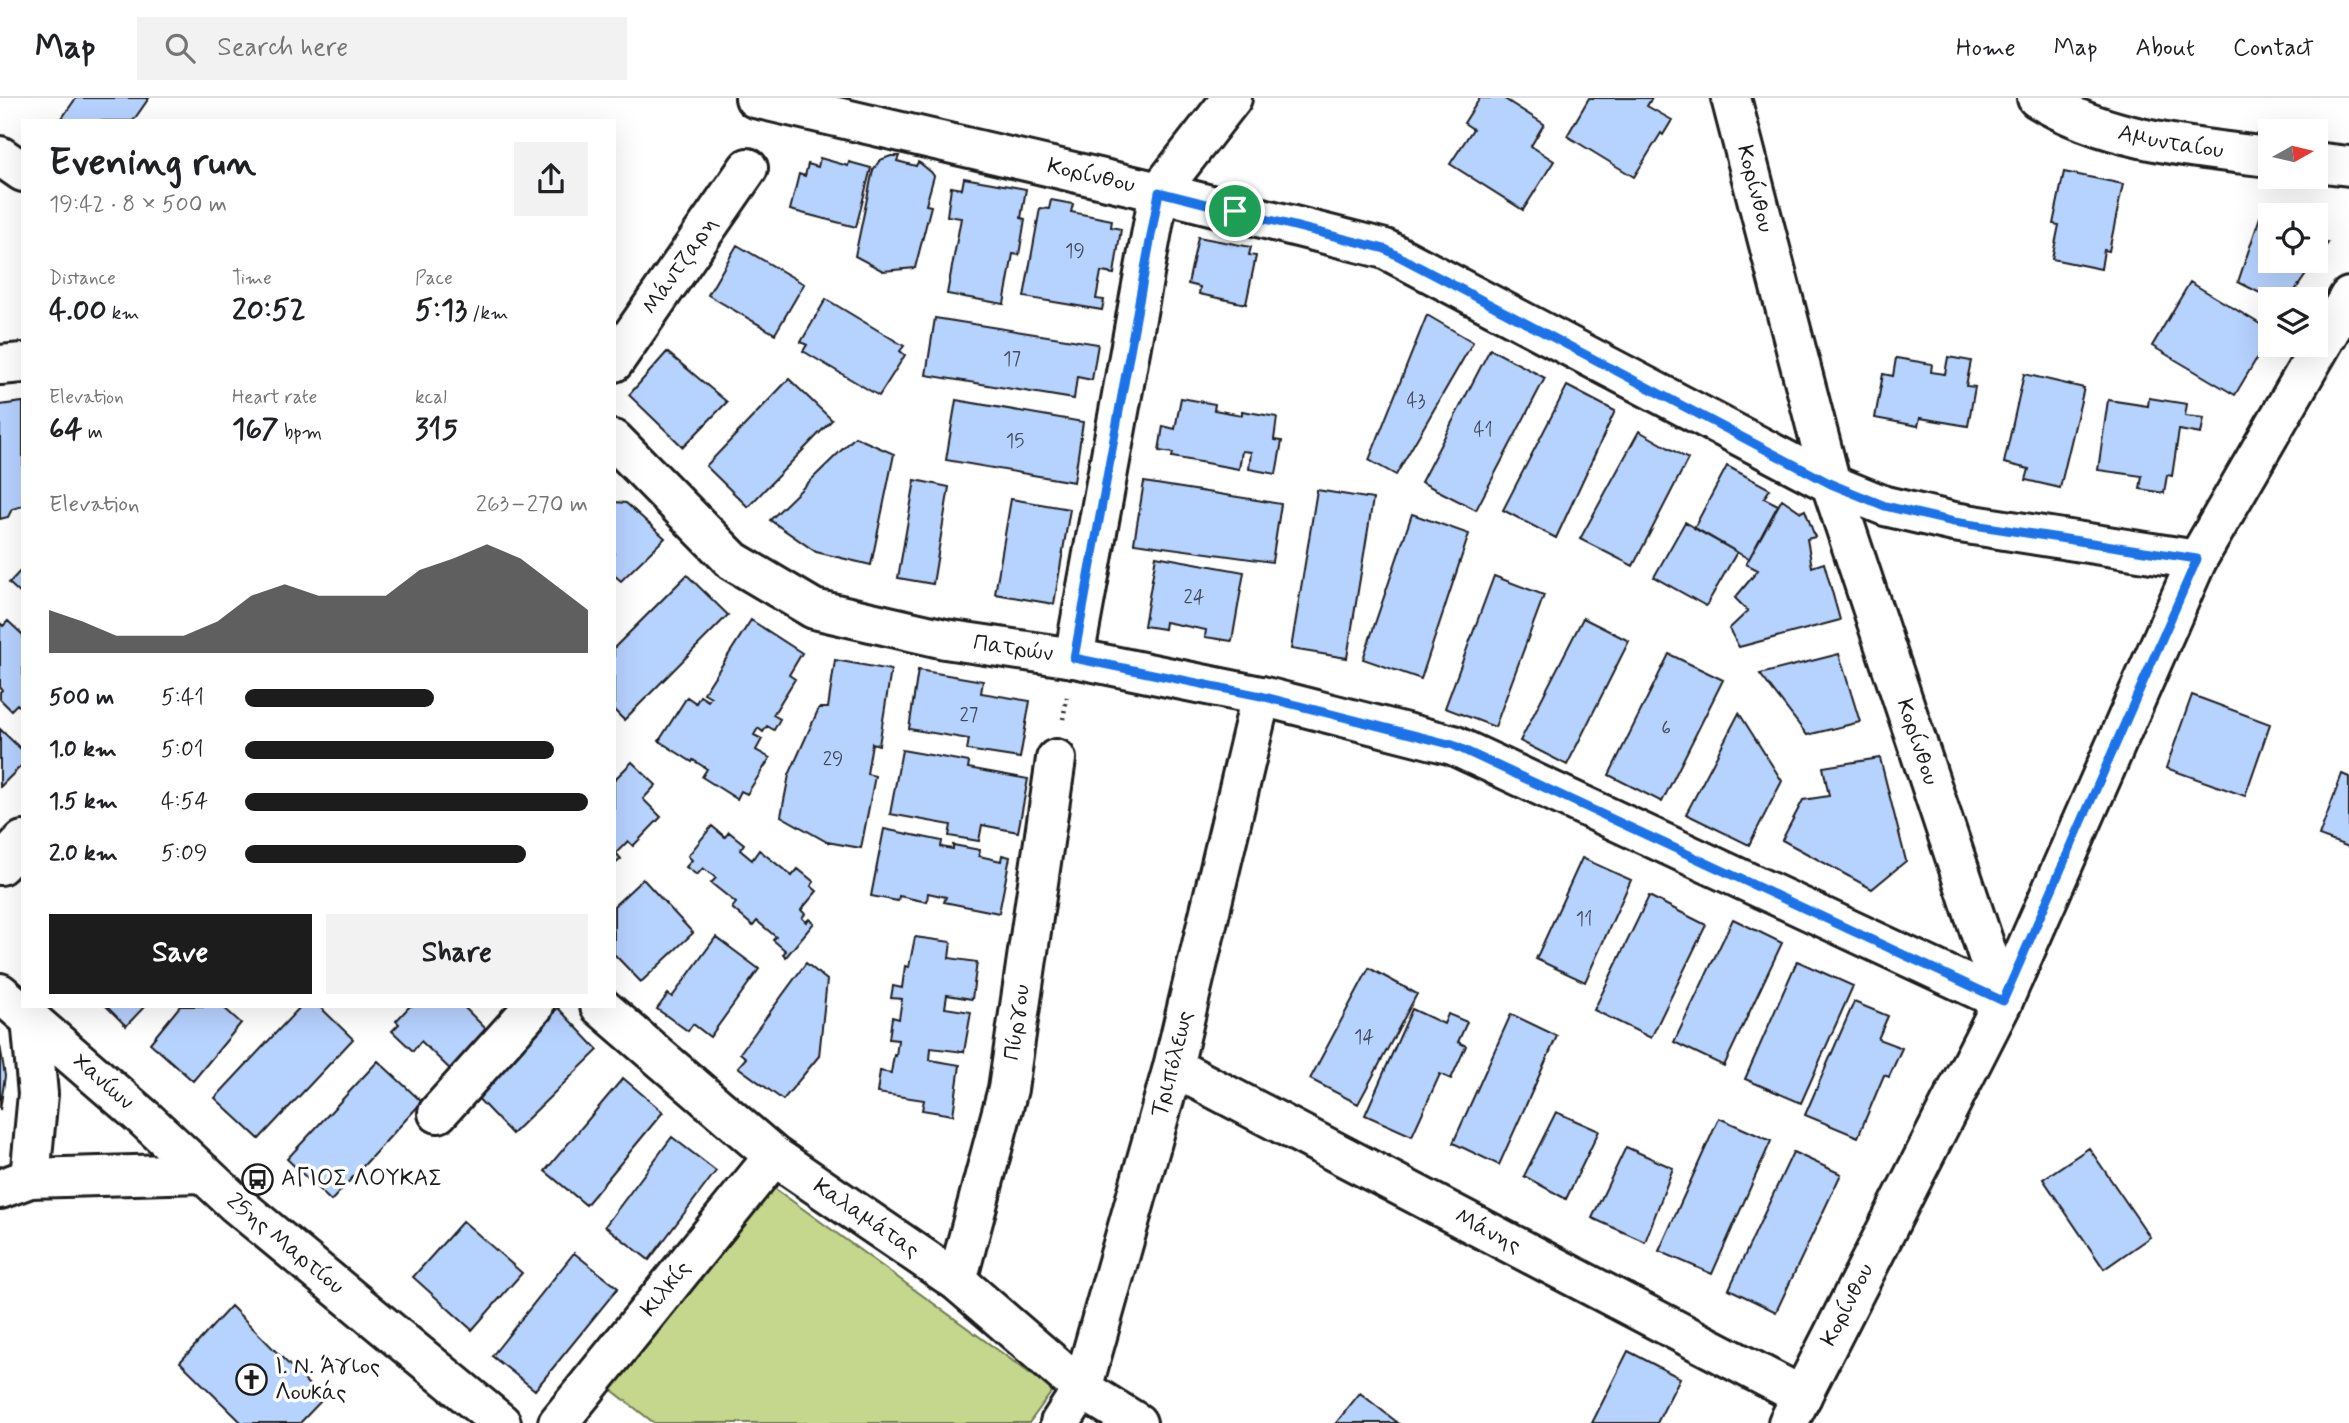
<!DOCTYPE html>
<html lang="en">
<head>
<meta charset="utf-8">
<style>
	:root { --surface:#fff; --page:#f2f2f2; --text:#202124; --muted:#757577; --line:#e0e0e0; --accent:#1c1c1c }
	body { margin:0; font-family:Mynerve,sans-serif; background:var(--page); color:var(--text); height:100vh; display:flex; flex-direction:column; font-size:26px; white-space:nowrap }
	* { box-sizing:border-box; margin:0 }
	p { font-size:23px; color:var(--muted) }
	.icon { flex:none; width:38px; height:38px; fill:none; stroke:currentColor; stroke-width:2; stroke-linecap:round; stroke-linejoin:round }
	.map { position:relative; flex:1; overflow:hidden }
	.sheet { position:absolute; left:21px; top:21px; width:595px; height:889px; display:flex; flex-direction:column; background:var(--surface); border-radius:0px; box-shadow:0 7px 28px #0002 }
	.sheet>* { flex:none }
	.needle { width:46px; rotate:82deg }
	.controls { position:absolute; left:2258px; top:21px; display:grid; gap:14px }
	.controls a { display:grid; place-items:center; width:70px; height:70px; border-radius:0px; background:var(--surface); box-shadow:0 7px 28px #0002; font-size:35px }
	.pin { position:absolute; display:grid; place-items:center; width:60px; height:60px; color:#fff; margin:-30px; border:4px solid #fff; border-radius:50%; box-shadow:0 2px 7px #0007 }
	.round { display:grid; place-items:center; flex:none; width:74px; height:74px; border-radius:0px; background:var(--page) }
	.summary { display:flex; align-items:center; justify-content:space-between; height:119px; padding:0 28px }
	h1 { font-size:38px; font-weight:700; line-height:52px }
	.figures { display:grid; grid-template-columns:repeat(3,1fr); gap:10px; height:119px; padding:7px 28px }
	.figures div { display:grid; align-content:center }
	.figures b { font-size:30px; font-weight:700 }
	.figures small { font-size:19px; font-weight:400 }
	.figures p { font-size:19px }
	.chart { height:196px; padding:14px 28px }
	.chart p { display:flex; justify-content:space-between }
	.chart svg { width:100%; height:126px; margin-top:7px; fill:var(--accent); opacity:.7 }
	.primary-button { display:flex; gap:14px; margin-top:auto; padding:14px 28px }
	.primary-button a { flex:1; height:80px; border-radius:0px; background:var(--accent); color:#fff; font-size:28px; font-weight:700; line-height:80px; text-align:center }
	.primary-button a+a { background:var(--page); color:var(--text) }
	ul { padding:0 28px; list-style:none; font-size:23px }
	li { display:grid; grid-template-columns:112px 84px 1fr; align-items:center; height:52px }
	li i { height:18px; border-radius:9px; background:var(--accent) }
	header { display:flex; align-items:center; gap:42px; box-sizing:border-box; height:98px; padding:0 35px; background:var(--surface); border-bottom:2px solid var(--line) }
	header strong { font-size:33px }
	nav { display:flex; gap:38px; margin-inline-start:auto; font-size:24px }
	.search { width:490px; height:63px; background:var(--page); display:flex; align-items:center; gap:18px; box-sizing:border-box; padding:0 24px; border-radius:0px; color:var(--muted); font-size:26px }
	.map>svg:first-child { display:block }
	.green { fill:#c4d78c; stroke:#707a54; stroke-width:2 }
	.building { fill:#b6d2ff; stroke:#1c1c1c; stroke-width:2 }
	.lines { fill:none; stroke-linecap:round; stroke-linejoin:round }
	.minor-casing { stroke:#1c1c1c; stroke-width:44 }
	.tertiary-casing { stroke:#1c1c1c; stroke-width:44 }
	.path { stroke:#1c1c1c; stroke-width:4.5; stroke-dasharray:2 5; stroke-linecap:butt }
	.minor { stroke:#fff; stroke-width:38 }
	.tertiary { stroke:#fff; stroke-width:38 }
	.route-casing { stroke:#fff; stroke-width:14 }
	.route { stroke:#1a73e8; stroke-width:9 }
	.labels { text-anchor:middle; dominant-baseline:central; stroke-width:7; stroke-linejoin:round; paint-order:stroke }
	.number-label { font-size:19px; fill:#424a55 }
	.street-label { font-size:23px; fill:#1c1c1c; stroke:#fff }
	.poi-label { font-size:23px; fill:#1c1c1c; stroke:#fff; text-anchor:start }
</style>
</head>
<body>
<header>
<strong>Map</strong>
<div class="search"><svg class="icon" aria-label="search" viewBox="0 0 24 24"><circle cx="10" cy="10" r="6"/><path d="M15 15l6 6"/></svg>Search here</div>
<nav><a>Home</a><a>Map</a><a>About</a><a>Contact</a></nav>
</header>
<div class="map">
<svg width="2349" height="1325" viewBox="0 0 2349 1325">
	<rect width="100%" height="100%" fill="#fff"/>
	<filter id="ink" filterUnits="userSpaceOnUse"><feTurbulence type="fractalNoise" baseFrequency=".0143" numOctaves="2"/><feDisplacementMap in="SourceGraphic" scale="14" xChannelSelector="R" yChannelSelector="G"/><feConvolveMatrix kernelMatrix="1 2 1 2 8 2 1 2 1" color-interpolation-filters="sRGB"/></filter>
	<g filter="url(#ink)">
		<path class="green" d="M770,1087L1053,1292L1029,1325H654L608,1289Z"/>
		<path class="building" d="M76,0H149L133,23H60Z
			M1480,0H1503L1544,26L1531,48L1554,63L1523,112L1450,66L1473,31L1464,25Z
			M1589,0H1652L1647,8L1672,22L1663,37L1661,35L1634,79L1567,38Z
			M891,58H899L897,63L916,68L918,64L920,65L931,74L934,78L926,107L931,108L915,170L883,173L855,158L873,72L880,62Z
			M820,60L848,68L849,64L871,70L856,129L790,112L799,76L805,78L808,66L818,69Z
			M2064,74L2123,86L2109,153L2104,152L2101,171L2052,161L2059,127L2053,126Z
			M964,80L1026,91L1021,120L1025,121L1019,157L1013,156L1004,206L947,196L961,120L947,118L951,89L962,91Z
			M1051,102L1073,106L1071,114L1112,122L1111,129L1121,131L1114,176L1101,174L1096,201L1104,202L1102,212L1024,199L1040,110L1049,111Z
			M2260,119L2270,122V163H2315V141L2328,145L2289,201H2272L2238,184Z
			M1198,139L1251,149L1249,157L1256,158L1246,206L1199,196L1200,189L1188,186Z
			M737,147L804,186L775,236L708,197Z
			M2190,184L2270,232V238L2235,297L2152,248Z
			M826,201L904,248L900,253L905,257L879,298L803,253L807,247L801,244Z
			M1427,217L1473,244L1396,377L1369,362Z
			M935,220L1098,246L1092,282L1077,279L1074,301L926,277Z
			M1490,251L1545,280L1476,412L1421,384Z
			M667,254L727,304L683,349L629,297Z
			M1948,259L1971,263L1966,288L1975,289L1968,328L1920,320L1918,328L1875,320L1883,276L1893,278L1896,260L1932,266L1931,274L1945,276Z
			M2024,276L2084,290L2060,390L2026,382L2029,371L2004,365Z
			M789,281L832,322L748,409L706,368Z
			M1567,288L1615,313L1556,440L1503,412Z
			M1181,300L1215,306L1214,312L1242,317V313L1277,319L1274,342L1282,343L1276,376L1249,371L1251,354L1242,353L1239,371L1172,359L1173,355L1159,353L1163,328L1175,331Z
			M2149,300L2187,306L2185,318L2204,320L2201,336L2179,332L2172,378L2167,377L2164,395L2140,391L2142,378L2098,372L2108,302L2148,308Z
			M956,302L1083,324L1074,384L946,362Z
			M23,304V408L12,411L8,419L0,421V307Z
			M1639,333L1688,361L1633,468L1580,441Z
			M855,339L894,356L871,467L816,454L770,422Z
			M1727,368L1770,391L1764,400L1778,407L1749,461L1694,430Z
			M915,382L949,389L933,486L898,480Z
			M1144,384L1281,406L1272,464L1134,445Z
			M1317,392L1373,401L1347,560L1291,551Z
			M1011,401L1070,411L1054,506L995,496Z
			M1782,401L1801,414L1805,412L1815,439L1807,441L1812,469L1824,465L1840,522L1739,549L1729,531L1748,513L1735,500L1758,472L1746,466Z
			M614,404L626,405L665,440L621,483L614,477Z
			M1412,416L1469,436L1421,581L1363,561Z
			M1685,424L1737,454L1706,508L1654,479Z
			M1156,458L1244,474L1232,543L1205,539L1206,532L1165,524L1164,531L1144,528Z
			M23,470V498L9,485Z
			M687,477L728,517L624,622L614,612V550Z
			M1494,478L1544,497L1495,629L1445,610Z
			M1583,520L1629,543L1567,667L1520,643Z
			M751,522L802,555L789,577L795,581L773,617L780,621L774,632L767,628L763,634L758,630L754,637L762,641L756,652L770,660L747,696L741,693L737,701L702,679L707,671L693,662L692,664L659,643L687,599L696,605L700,598L708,603L711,599L704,595Z
			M8,523L23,537V611L17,606L11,612L0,601V594L2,592L0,589V525L3,528Z
			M1669,556L1723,582L1662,704L1609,677Z
			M1839,556L1860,624L1807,637L1760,576Z
			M835,562L891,572L879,647L872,645L867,676L875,678L861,750L827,744L781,718L789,677L819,610H828Z
			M918,572L983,583L981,595L1030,603L1020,660L967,652L969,641L909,631Z
			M2192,597L2270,626L2245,698L2166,670Z
			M1739,615L1782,683L1749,747L1686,716Z
			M0,631L23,653V666L0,689Z
			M902,652L969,664L968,670L1028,681L1018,734L982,727L979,743L949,738L951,727L890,716Z
			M1880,660L1906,763L1872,791L1782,742L1803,702L1829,698L1823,669Z
			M632,664L656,687L643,701L661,719L633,748L628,743L616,755L621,761L614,767V682Z
			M2342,676L2349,679V749L2319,738Z
			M712,728L725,739L729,734L744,746L740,752L752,762L759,752L792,778L798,771L814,784L811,788L817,793L801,812L805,816L802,820L806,824L809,821L814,825L786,859L783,856L786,853L773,842L776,839L757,823L753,828L732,810L736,805L711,785L716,780L703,770L697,777L686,769L692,762L688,758Z
			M884,731L942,743L941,749L953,751V747L980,752L979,758L1001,763L1002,757L1010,759L999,815L944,804L946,799L928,795L927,804L899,798L898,803L871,798Z
			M1582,760L1631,782L1585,884L1536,861Z
			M643,781L693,835L641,884L614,856V808Z
			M1649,798L1706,827L1651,940L1594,912Z
			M1733,821L1782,845L1724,968L1674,944Z
			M716,839L759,871L710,939L693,926L688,933L657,911L668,896L672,899Z
			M915,839L951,844L949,860L977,864L972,901L947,897L945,910L971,914L964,954L931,950L930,962L960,967L953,1017L922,1012L924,1002L877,995L880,973L891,975L894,957L896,958L898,942L889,941L892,919L899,921L902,901L891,900L893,888L902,890L905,868L909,869Z
			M1797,863L1853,888L1801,1005L1745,981Z
			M806,865L827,882L819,958L783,1002L738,969L746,960L740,955Z
			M1369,870L1417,896L1358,1006L1310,981Z
			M1854,904L1888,918L1878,941L1902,950L1889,979L1884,977L1858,1039L1805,1017Z
			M106,908H145L126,928Z
			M180,908H222L241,925L193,983L150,945Z
			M301,908H319L353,941L259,1041L215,1000Z
			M410,908H463L493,938L456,977L421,943L413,953L392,933L399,926L396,923Z
			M558,910L598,952L512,1036L471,993Z
			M1412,911L1444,926L1448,916L1467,924L1458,944L1466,948L1451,981L1440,976L1412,1038L1365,1017Z
			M1511,916L1557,938L1499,1067L1453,1045Z
			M0,947L5,978L0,1012Z
			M378,963L422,1004L331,1103L287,1061Z
			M623,980L663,1014L586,1107L545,1073Z
			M1556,1014L1599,1033L1566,1101L1524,1078Z
			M1719,1020L1771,1043L1712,1176L1659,1153Z
			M672,1039L716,1073L649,1162L605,1128Z
			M1626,1049L1673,1070L1645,1144L1592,1120Z
			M2089,1050L2150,1139L2104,1171L2043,1081Z
			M1793,1054L1841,1076L1776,1214L1729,1191Z
			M463,1123L522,1175L472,1232L413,1179Z
			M574,1155L618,1190L535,1292L492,1258Z
			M231,1208L323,1301L300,1325H242L180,1264Z
			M1628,1253L1680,1280L1657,1325H1592Z
			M1360,1295L1398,1325H1336Z"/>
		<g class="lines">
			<defs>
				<g id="minor">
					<path id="s1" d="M755,0L1159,94L1385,151L1831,386L2003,903L1788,1325"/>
					<path id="s2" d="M1731,0L1831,386L1885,408L1954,424L2197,462L2349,199"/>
					<path id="s3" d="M2037,0C2104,42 2192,50 2270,59"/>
					<path d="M0,58L23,74"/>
					<path d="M2315,64L2349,68"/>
					<path id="s4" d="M614,264L748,70"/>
					<path d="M0,267L23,265"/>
					<path id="s5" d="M614,342L733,463L814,511L945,541L1074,560L1261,598L1453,647L2003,903L2197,462"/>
					<path d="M1074,560L1159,94L1232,0"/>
					<path d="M0,767L23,743"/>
					<path id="s6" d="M600,908L774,1058L957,1183L1082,1291L1137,1325"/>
					<path id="s7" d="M1173,969L1802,1298"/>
					<path d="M438,1015L534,908"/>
					<path id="s8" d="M957,1183L1008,991L1056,661"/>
					<path id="s9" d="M558,1325L774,1058"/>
					<path id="s10" d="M1060,1325L1082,1291L1173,969L1261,598"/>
				</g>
				<g id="tertiary">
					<path id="s11" d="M0,895L144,1020L235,1105L501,1325"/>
					<path d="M30,1080L38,996L31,921"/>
					<path d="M0,1091L30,1080L203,1075"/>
				</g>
			</defs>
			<use href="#minor" class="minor-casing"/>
			<use href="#tertiary" class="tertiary-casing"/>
			<path class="path" d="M1063,621L1067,599"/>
			<use href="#minor" class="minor"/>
			<use href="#tertiary" class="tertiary"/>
		</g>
	</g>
	<g class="lines" filter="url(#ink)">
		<defs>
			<path id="route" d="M1159,94L1385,151L1831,386L1885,408L1954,424L2197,461L2003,903L1453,647L1261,598L1074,560Z"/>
		</defs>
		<use href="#route" class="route-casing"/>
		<use href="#route" class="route"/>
	</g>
	<defs>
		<symbol id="bus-ring" viewBox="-11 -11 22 22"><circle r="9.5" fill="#fff" stroke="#1c1c1c" stroke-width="1.5"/><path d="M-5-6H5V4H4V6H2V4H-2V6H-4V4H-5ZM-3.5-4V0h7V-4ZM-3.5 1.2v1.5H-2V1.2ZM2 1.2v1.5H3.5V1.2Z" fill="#1c1c1c"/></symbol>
		<symbol id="church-ring" viewBox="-11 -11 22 22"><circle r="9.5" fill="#fff" stroke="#1c1c1c" stroke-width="1.5"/><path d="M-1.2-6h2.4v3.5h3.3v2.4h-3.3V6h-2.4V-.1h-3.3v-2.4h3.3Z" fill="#1c1c1c"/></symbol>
	</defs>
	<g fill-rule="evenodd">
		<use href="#bus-ring" x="240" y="1064" width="35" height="35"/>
		<use href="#church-ring" x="234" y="1264" width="35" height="35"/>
	</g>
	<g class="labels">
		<g class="number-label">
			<text x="1075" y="153">19</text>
			<text x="1012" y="261">17</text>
			<text x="1416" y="303">43</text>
			<text x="1483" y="332">41</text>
			<text x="1015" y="343">15</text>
			<text x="1194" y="499">24</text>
			<text x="969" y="617">27</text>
			<text x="1666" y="630">6</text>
			<text x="833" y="661">29</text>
			<text x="1584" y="821">11</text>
			<text x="1364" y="939">14</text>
		</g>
		<g class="street-label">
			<text stroke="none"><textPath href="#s3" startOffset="142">Αμυνταίου</textPath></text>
			<text stroke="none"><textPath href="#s1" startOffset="345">Κορίνθου</textPath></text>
			<text stroke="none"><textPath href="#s2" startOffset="94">Κορίνθου</textPath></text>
			<text stroke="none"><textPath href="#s4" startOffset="117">Μάντζαρη</textPath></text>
			<text stroke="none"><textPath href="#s5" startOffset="467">Πατρών</textPath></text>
			<text stroke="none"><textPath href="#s1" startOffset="1424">Κορίνθου</textPath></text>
			<text stroke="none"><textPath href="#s8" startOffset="266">Πύργου</textPath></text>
			<text stroke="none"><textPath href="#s10" startOffset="378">Τριπόλεως</textPath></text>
			<text stroke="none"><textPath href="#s11" startOffset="136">Χανίων</textPath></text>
			<text stroke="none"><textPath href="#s6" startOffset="341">Καλαμάτας</textPath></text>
			<text stroke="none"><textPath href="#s7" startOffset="355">Μάνης</textPath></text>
			<text stroke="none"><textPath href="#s11" startOffset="380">25ης Μαρτίου</textPath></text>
			<text stroke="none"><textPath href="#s9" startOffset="172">Κιλκίς</textPath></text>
			<text transform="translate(1848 1207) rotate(-63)">Κορίνθου</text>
		</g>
		<g class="poi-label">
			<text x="281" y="1081">ΑΓΙΟΣ ΛΟΥΚΑΣ</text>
			<text x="275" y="1269">Ι. Ν. Άγιος<tspan x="275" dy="26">Λουκάς</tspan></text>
		</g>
	</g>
</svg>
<div class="controls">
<a><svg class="needle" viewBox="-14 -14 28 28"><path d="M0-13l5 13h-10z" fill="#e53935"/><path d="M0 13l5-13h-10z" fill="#757577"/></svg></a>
<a><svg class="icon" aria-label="locate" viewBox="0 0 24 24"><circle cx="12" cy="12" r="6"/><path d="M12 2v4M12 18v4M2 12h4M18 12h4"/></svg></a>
<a><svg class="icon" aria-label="layers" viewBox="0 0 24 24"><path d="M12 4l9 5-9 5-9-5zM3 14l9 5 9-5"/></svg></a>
</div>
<div class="pin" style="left:1235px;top:113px;background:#1e9e55"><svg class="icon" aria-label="arrive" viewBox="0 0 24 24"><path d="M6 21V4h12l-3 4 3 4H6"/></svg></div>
<section class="sheet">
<div class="summary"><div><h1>Evening run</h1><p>19:42 · 8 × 500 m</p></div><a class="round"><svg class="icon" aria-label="share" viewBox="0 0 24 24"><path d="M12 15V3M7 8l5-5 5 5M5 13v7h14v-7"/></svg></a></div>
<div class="figures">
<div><p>Distance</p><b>4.00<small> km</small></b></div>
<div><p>Time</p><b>20:52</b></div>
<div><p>Pace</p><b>5:13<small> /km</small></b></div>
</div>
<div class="figures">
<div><p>Elevation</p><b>64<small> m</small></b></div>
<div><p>Heart rate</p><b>167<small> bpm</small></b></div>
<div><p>kcal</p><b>315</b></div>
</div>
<div class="chart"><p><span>Elevation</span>263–270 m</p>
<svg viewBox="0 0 160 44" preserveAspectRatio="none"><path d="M0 44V29L10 33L20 38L30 38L40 38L50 33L60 24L70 20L80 24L90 24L100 24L110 15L120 11L130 6L140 11L150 20L160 29V44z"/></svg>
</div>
<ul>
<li><b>500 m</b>5:41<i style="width:55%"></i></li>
<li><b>1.0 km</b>5:01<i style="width:90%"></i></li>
<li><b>1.5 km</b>4:54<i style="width:100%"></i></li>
<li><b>2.0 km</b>5:09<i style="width:82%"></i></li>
</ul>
<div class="primary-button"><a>Save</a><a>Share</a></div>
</section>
</div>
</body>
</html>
